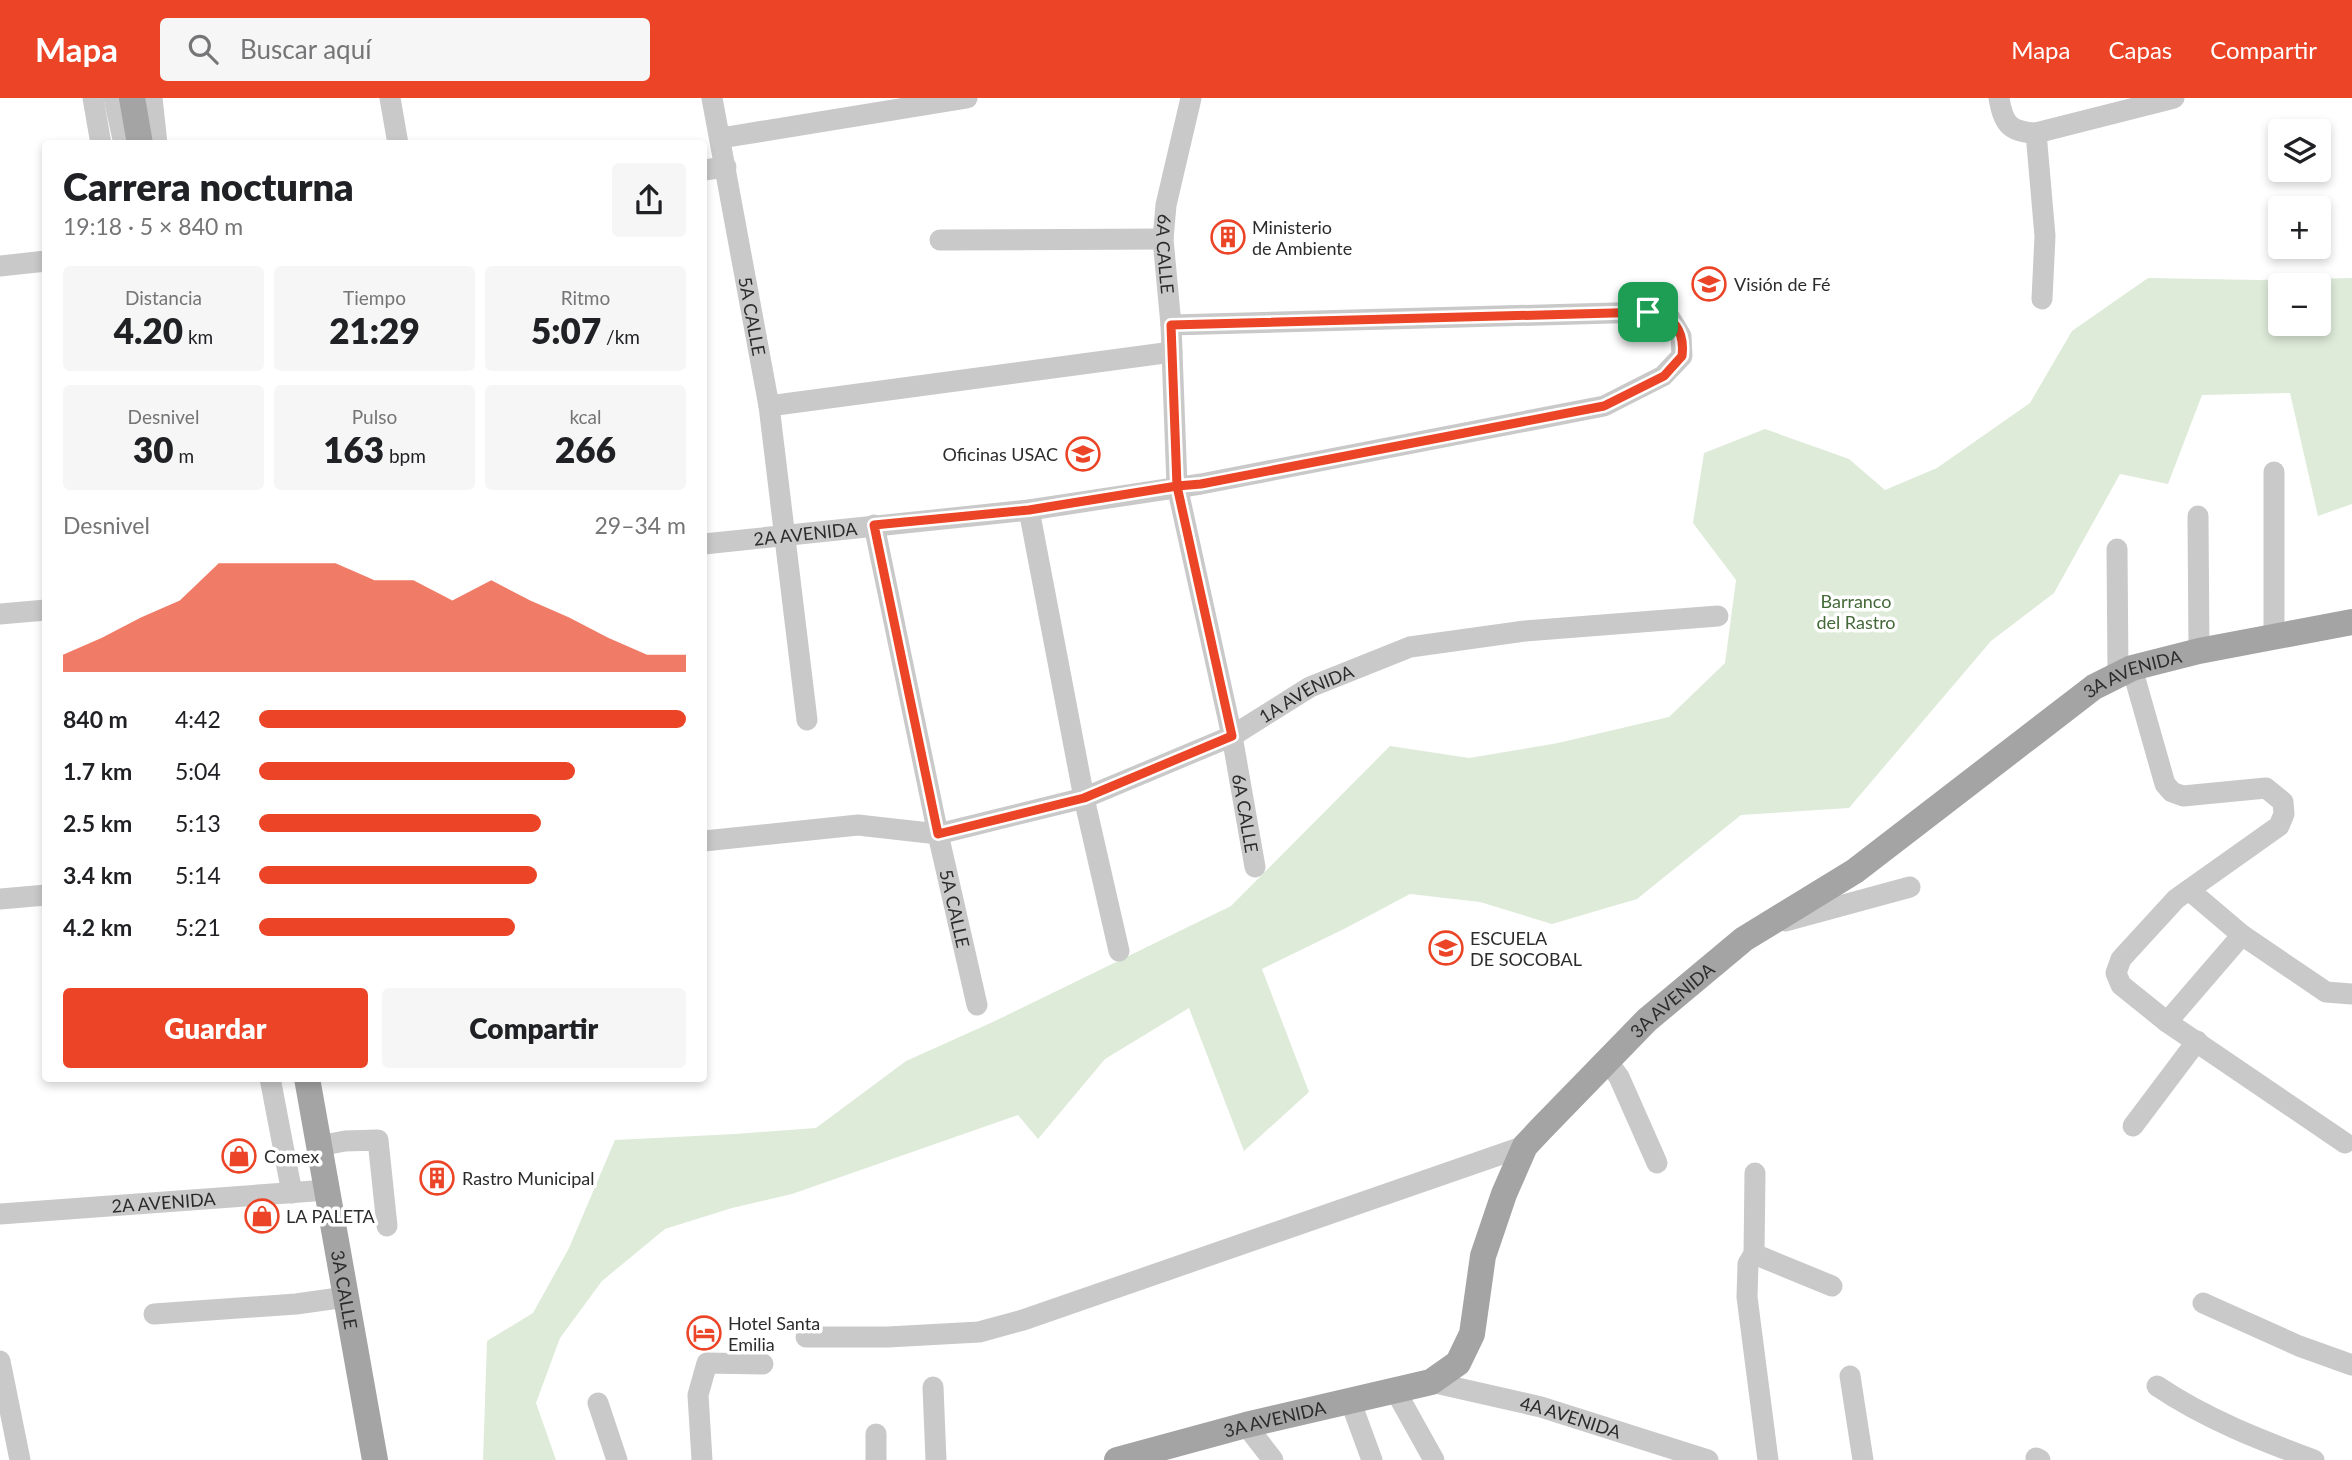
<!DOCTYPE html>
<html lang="es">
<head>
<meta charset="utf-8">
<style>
	:root { --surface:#fff; --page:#f6f6f6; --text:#202124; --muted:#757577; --accent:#eb4426 }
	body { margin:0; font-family:Lato,sans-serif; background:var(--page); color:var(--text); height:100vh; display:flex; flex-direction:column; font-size:26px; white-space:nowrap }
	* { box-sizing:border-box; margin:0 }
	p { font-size:23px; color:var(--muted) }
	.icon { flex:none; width:38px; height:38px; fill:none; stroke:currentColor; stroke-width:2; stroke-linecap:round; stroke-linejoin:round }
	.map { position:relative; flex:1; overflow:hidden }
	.panel { position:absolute; left:42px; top:42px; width:665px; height:942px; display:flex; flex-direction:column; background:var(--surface); border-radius:7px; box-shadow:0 4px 10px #0003 }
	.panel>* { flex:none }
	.controls { position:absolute; left:2268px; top:21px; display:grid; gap:14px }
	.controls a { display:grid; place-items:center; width:63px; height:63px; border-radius:7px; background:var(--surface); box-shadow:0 4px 10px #0003; font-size:35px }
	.pin { position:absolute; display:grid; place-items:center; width:60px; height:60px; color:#fff; margin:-30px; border-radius:14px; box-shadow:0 4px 10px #0006 }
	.round { display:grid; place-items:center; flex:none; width:74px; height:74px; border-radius:7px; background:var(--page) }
	.headline { display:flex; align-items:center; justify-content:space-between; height:119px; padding:0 21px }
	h1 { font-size:38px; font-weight:800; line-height:52px }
	.metrics { display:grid; grid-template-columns:repeat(3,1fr); gap:10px; height:119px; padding:7px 21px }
	.metrics div { display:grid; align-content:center; border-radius:7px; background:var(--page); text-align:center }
	.metrics b { font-size:35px; font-weight:800 }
	.metrics small { font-size:19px; font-weight:400 }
	.metrics p { font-size:19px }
	.chart { height:196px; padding:14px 21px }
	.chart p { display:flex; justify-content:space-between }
	.chart svg { width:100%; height:126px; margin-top:7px; fill:var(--accent); opacity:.7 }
	.action { display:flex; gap:14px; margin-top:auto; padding:14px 21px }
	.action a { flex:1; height:80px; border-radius:7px; background:var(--accent); color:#fff; font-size:28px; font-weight:800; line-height:80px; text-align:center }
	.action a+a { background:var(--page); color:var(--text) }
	ul { padding:0 21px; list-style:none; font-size:23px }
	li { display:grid; grid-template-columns:112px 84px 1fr; align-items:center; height:52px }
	li i { height:18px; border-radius:9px; background:var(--accent) }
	header { display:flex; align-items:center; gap:42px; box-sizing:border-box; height:98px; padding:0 35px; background:var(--accent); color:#fff }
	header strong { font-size:33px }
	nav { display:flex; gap:38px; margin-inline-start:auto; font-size:24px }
	.search { width:490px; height:63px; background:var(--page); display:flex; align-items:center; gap:18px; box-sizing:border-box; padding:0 24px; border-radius:7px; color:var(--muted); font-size:26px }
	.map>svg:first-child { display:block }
	.green { fill:#deebd9; fill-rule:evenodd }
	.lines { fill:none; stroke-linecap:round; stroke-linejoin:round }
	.minor { stroke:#c9c9c9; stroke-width:21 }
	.major { stroke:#a4a4a4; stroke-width:26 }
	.route-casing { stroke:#fff; stroke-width:14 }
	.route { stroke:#eb4426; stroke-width:9 }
	.labels { text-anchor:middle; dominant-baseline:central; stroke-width:7; stroke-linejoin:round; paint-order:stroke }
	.poi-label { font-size:18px; fill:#2c2c2c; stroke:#fff; text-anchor:start }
	.street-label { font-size:18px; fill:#2c2c2c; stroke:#fff }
	.park-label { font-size:18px; fill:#446938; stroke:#fff }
</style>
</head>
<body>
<header>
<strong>Mapa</strong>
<div class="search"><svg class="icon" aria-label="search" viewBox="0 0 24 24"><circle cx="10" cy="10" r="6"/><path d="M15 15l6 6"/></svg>Buscar aquí</div>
<nav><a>Mapa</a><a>Capas</a><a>Compartir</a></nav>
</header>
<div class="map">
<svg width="2352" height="1362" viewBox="0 0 2352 1362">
	<rect width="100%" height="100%" fill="#fff"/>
	<path class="green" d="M2148,180L2258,182L2352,180V406L2318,418L2290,295L2202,297L2168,386L2120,376L2054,495L1991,543L1849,710L1741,717L1637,801L1552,826L1480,804L1410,796L1346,830L1262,871L1309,994L1244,1053L1189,910L1105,961L1038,1041L1018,1017L792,1096L732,1110L665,1131L602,1183L560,1240L536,1305L556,1362H483L487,1243L533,1215L569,1150L615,1042L735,1036L816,1030L906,963L995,923L1231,808L1390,648L1469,660L1558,645L1669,619L1725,565L1736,482L1693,425L1704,355L1765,331L1849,361L1885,392L1937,370L2030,305L2072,233ZM2280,187H2319V226H2280Z"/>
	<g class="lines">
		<g class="minor">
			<path d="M93,0L101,46"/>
			<path d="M114,0L124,46"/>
			<path d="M152,0L157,46"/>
			<path d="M390,0L398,46"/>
			<path id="s1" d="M712,0L769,308L807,622"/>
			<path id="s2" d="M1191,0L1166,107L1163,141L1171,227L1177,388L1232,638L1255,769"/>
			<path d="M1999,0C2003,26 2010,34 2036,35L2174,0"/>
			<path d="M2036,35L2045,138L2042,201"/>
			<path d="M721,40L967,0"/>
			<path d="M704,72L726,69"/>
			<path d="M940,142L1163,141"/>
			<path d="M0,168L46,163"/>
			<path d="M769,308L1172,254"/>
			<path d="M2274,374V538"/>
			<path d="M1029,412L1084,700L1119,853"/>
			<path d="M2198,418L2199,553"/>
			<path id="s3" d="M874,427L938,736L977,907"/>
			<path id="s4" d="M704,446L1029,412L1201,386L1604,308L1663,278L1682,258L1681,238L1670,220L1660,215L1648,214L1171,227"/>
			<path d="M2117,451L2118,576"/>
			<path d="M0,516L46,512"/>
			<path d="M2132,570L2165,686L2172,694L2183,698L2266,690L2283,704L2284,716L2279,728L2176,801L2121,861L2116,875L2121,887L2167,924L2345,1045"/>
			<path id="s5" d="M704,743L858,727L938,736L1084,700L1232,638L1310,589L1410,549L1525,533L1718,518"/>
			<path d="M2189,792L2242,837L2326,894L2352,896"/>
			<path d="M0,801L46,797"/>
			<path d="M1785,823L1910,789"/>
			<path d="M2167,924L2242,837"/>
			<path d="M1607,963L1619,979L1657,1065"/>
			<path d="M270,980L292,1095"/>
			<path d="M2133,1028L2197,943"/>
			<path d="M319,1048L345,1043L378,1042L387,1128"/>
			<path d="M1755,1075L1754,1156L1748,1166L1747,1199L1768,1362"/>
			<path id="s6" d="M0,1116L327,1092"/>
			<path d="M1754,1156L1832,1188"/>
			<path d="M2203,1205L2299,1248L2352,1267"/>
			<path d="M154,1216L296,1206L346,1199"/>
			<path d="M806,1239H888L979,1234L1023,1222L1525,1048"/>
			<path d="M0,1263L20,1362"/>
			<path d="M1850,1278L1863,1362"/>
			<path id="s7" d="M1431,1284L1541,1309L1708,1362"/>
			<path d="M2157,1288C2206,1321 2260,1342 2314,1362"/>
			<path d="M933,1289L936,1362"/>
			<path d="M1395,1292L1434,1362"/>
			<path d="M1350,1302L1372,1362"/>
			<path d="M598,1305L617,1362"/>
			<path d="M1246,1327L1273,1362"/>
			<path d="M876,1336V1362"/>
			<path d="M2036,1360L2040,1362"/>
			<path d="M702,1362L698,1297L707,1265L763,1266"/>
		</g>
		<g class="major">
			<path d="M132,0L140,46"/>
			<path id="s8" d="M307,980L375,1362"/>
			<path id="s9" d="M1117,1362L1246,1327L1431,1284L1458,1265L1472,1236L1483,1158L1504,1096L1525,1048L1540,1032L1647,922L1744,841L1855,773L2094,589L2132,570L2199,553L2352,524"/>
		</g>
	</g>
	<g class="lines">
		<defs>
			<path id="route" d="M1648,214C1674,217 1685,233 1682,258L1664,278L1604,308L1201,386L1177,388L1029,412L874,427L938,736L1084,700L1232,638L1177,388L1171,227L1648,214"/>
		</defs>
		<use href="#route" class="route-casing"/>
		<use href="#route" class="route"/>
	</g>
	<defs>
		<symbol id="building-ring" viewBox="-11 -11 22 22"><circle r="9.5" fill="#fff" stroke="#eb4426" stroke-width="1.5"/><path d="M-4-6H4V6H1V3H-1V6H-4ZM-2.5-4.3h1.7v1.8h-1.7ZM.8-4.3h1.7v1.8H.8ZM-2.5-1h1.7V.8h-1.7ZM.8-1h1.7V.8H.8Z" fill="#eb4426"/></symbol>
		<symbol id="school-ring" viewBox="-11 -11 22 22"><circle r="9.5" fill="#fff" stroke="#eb4426" stroke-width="1.5"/><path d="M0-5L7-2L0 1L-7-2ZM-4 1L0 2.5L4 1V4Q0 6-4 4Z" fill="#eb4426"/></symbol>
		<symbol id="university-ring" viewBox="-11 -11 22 22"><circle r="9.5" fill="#fff" stroke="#eb4426" stroke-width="1.5"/><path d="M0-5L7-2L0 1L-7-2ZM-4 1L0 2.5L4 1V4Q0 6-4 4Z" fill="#eb4426"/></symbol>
		<symbol id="shop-ring" viewBox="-11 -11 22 22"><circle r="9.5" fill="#fff" stroke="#eb4426" stroke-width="1.5"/><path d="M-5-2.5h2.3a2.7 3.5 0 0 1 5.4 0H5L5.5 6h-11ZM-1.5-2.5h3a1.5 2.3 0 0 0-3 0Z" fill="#eb4426"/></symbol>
		<symbol id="hotel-ring" viewBox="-11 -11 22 22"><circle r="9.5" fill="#fff" stroke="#eb4426" stroke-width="1.5"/><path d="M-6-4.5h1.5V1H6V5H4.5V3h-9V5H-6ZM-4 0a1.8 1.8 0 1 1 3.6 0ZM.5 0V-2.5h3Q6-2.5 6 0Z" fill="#eb4426"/></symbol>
	</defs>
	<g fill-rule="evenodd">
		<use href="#building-ring" x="1209" y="120" width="38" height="38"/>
		<use href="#school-ring" x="1690" y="167" width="38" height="38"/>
		<use href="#university-ring" x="1064" y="337" width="38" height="38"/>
		<use href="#school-ring" x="1427" y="831" width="38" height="38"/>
		<use href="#shop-ring" x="220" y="1039" width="38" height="38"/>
		<use href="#building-ring" x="418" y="1061" width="38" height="38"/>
		<use href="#shop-ring" x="243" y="1099" width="38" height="38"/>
		<use href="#hotel-ring" x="685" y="1216" width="38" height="38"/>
	</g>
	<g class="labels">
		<g class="poi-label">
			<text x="1252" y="129">Ministerio<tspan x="1252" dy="21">de Ambiente</tspan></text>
			<text x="1734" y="186">Visión de Fé</text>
			<text x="1058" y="356" text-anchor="end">Oficinas USAC</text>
			<text x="1470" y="840">ESCUELA<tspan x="1470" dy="21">DE SOCOBAL</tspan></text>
			<text x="264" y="1058">Comex</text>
			<text x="462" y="1080">Rastro Municipal</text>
			<text x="286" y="1118">LA PALETA</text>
			<text x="728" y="1225">Hotel Santa<tspan x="728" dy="21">Emilia</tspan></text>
		</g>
		<g class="street-label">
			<text stroke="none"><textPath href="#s2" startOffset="159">6A CALLE</textPath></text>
			<text stroke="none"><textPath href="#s1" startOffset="222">5A CALLE</textPath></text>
			<text stroke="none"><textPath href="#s4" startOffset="102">2A AVENIDA</textPath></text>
			<text stroke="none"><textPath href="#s9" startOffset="1360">3A AVENIDA</textPath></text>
			<text stroke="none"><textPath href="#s5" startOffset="632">1A AVENIDA</textPath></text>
			<text stroke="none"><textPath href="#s2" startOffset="726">6A CALLE</textPath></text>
			<text stroke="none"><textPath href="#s3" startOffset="392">5A CALLE</textPath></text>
			<text stroke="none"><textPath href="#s9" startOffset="793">3A AVENIDA</textPath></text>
			<text stroke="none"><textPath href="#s6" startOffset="164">2A AVENIDA</textPath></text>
			<text stroke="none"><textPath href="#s8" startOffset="215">3A CALLE</textPath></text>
			<text stroke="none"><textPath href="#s9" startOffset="163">3A AVENIDA</textPath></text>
			<text stroke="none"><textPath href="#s7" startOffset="144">4A AVENIDA</textPath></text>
		</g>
		<g class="park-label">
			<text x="1856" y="503">Barranco<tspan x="1856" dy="21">del Rastro</tspan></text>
		</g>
	</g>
</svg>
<div class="controls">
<a><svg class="icon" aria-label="layers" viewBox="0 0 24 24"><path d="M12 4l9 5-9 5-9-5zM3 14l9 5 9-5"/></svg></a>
<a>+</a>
<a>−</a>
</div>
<div class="pin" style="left:1648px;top:214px;background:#1e9e55"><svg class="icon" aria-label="arrive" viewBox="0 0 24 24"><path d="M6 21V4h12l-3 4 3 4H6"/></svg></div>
<section class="panel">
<div class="headline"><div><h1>Carrera nocturna</h1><p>19:18 · 5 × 840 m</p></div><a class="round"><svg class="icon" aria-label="share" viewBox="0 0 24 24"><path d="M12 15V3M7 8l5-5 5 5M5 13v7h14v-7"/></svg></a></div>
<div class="metrics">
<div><p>Distancia</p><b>4.20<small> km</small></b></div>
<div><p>Tiempo</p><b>21:29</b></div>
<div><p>Ritmo</p><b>5:07<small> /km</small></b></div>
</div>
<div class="metrics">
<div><p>Desnivel</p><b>30<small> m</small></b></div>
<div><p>Pulso</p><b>163<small> bpm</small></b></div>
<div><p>kcal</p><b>266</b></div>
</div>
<div class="chart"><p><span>Desnivel</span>29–34 m</p>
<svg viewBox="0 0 160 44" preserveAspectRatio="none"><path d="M0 44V38L10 32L20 25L30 19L40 6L50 6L60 6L70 6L80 12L90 12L100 19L110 12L120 19L130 25L140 32L150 38L160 38V44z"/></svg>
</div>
<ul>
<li><b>840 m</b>4:42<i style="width:100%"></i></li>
<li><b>1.7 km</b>5:04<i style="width:74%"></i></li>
<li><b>2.5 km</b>5:13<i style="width:66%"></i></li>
<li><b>3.4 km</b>5:14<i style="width:65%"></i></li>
<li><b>4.2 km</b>5:21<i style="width:60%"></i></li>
</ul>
<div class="action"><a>Guardar</a><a>Compartir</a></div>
</section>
</div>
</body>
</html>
